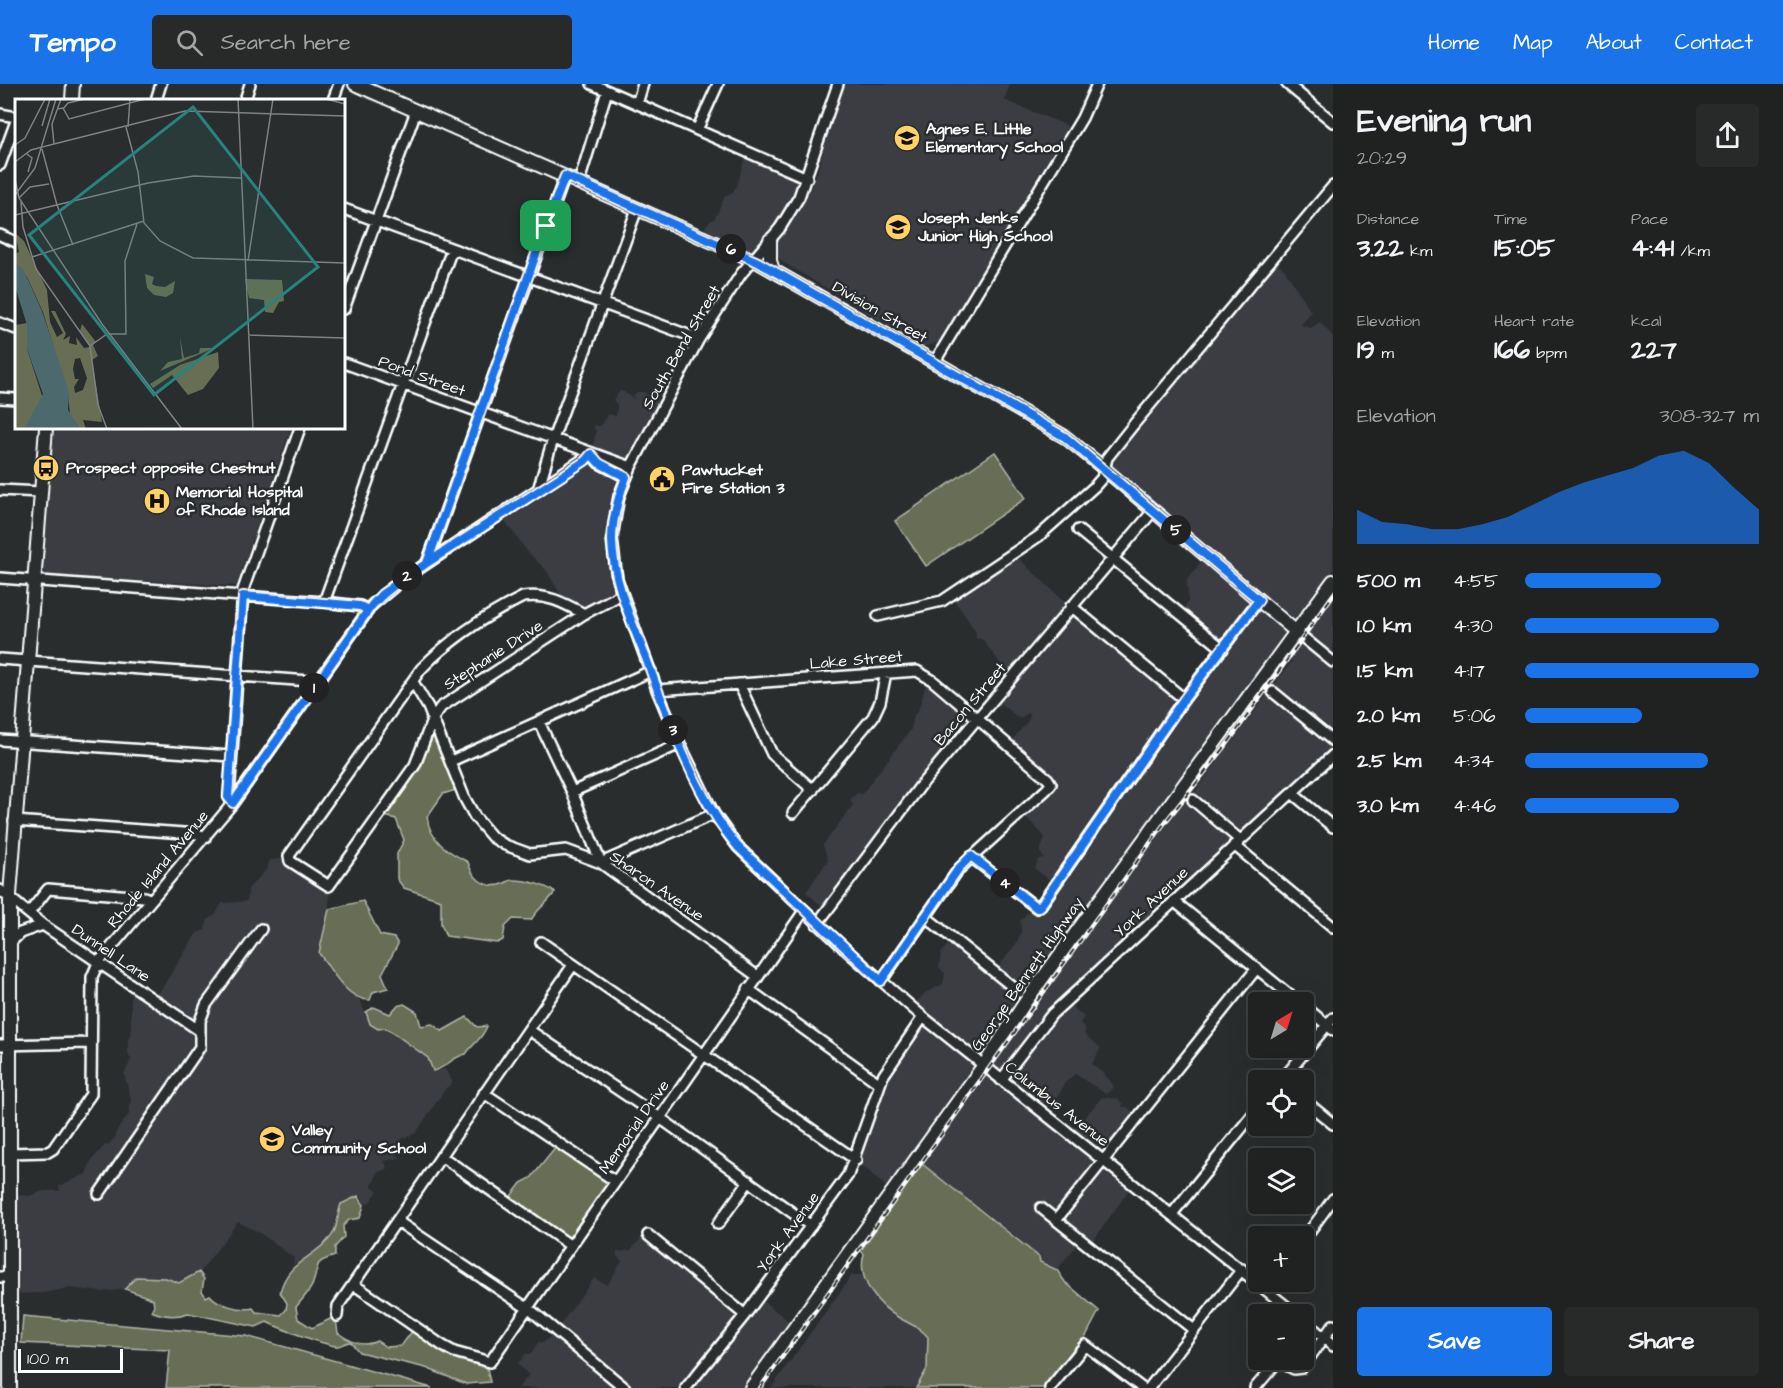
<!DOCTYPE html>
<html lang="en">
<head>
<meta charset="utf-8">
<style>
	:root { --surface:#202222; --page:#282a2a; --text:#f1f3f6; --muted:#a2a4a5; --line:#3d3f40; --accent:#1a73e8 }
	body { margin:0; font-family:"Architects Daughter",sans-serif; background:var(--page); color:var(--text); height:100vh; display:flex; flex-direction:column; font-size:22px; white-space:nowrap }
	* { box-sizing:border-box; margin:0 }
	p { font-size:20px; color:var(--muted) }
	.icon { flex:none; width:33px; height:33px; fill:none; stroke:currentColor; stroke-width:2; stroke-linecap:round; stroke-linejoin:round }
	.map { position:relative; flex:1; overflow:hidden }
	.details { display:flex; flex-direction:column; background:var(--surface); width:450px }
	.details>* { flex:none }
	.needle { width:39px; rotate:38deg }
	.controls { position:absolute; left:1248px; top:908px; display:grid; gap:12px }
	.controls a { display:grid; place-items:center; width:66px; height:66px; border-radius:6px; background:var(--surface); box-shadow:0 6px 24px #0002,0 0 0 2px var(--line); font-size:30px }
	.scale { position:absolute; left:18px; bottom:15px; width:105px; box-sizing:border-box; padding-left:6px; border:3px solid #fff; border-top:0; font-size:16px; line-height:21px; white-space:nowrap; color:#fff; -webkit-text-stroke:4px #2a2d2e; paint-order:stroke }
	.pin { position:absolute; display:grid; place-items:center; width:51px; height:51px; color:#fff; margin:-26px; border-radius:12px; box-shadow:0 3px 9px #0006 }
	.km { position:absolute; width:30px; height:30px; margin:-15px; border-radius:50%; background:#222; color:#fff; font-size:16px; line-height:30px; text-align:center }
	.round { display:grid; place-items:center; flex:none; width:63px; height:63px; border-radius:6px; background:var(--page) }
	.head { display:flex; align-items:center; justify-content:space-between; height:102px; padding:0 24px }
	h1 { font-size:33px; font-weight:800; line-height:45px }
	.metrics { display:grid; grid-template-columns:repeat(3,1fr); gap:9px; height:102px; padding:6px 24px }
	.metrics div { display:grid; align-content:center }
	.metrics b { font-size:26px; font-weight:800 }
	.metrics small { font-size:16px; font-weight:400 }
	.metrics p { font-size:16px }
	.chart { height:168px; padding:12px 24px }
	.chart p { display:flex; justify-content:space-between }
	.chart svg { width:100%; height:108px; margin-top:6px; fill:var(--accent); opacity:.7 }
	.primary-button { display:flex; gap:12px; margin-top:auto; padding:12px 24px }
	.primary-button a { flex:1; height:69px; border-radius:6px; background:var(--accent); color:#fff; font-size:24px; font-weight:800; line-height:69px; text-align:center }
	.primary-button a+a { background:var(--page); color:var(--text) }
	ul { padding:0 24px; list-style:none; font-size:20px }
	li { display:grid; grid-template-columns:96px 72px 1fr; align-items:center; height:45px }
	li i { height:15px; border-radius:8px; background:var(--accent) }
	header { display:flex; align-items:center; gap:36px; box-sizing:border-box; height:84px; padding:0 30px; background:var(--accent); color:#fff }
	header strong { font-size:28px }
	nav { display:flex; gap:33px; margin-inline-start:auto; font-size:21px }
	.search { width:420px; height:54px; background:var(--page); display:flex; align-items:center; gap:15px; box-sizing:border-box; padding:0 21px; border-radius:6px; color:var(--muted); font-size:22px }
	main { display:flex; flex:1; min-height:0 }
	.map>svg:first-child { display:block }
	.built { fill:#3a3c42; fill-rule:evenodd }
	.green { fill:#676e54; stroke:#b3b6aa; stroke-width:1.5 }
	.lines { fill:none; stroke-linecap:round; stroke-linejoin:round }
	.minor-casing { stroke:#fff; stroke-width:14 }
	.major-casing { stroke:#fff; stroke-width:16 }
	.minor { stroke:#2a2d2e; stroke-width:9 }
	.major { stroke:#2a2d2e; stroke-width:12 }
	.rail-casing { stroke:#fff; stroke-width:4.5 }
	.rail { stroke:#2a2d2e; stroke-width:2; stroke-dasharray:7; stroke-linecap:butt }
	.route-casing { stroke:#fff; stroke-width:12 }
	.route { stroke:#1a73e8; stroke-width:8 }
	.labels { text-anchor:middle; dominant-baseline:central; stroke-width:5; stroke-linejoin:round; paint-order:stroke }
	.poi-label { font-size:16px; font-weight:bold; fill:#fff; stroke:#2a2d2e; text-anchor:start }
	.street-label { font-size:16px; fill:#fff; stroke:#2a2d2e }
	.inset-road { fill:none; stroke:#7f8182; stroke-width:1.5 }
	.view { fill:#27847c; fill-opacity:0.15; stroke:#27847c; stroke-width:3 }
	.inset-edge { fill:none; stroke:#fff; stroke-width:3 }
</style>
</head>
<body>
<header>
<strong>Tempo</strong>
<div class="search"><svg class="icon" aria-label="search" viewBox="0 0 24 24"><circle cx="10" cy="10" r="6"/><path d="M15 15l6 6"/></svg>Search here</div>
<nav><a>Home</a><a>Map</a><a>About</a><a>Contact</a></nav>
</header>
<main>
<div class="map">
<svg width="1333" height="1304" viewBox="0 0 1333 1304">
	<rect width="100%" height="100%" fill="#2a2d2e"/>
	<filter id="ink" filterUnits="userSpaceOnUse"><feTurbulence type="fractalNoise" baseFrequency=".0167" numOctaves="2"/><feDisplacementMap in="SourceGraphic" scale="12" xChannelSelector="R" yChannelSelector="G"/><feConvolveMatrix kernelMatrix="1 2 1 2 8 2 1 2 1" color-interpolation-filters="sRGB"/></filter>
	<g filter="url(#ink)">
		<path class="built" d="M844,0H1010L1004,16L1068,42L939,258L931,261L924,262L782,178L775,169V162L802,123L818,87L832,31Z
			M746,70L806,95L751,179L700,155L707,140L715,134L725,112L731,110L737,102Z
			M1274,176L1285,186L1311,228L1301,241L1311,244L1320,238L1333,253V672L1068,919L1084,933L1080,939L1086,945L1084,950L1101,964L1092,980L1109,995L1114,1003L1106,1010L1075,990L1064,1000L1060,1009L1042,1030L1070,1051L1102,1013L1118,1015L1123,1020L1122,1023H1127L1139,1033L1104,1079L1131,1103L1088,1164L1079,1158L1057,1186L1040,1178L1039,1172L917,1075L891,1107L865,1084L856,1080L879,1005L923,935L911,924L925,909L943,900L945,890L939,883L941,869L950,858L992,891L1016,860L1021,848L1020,837L1032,823L1037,825L1055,800L1035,785L1038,775L1044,774L1040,768L1045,753L1024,731L1050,700L1006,663L1028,637L1030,631L1027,629L1020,635L995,615L1014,591L1001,580L983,556L976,554V548L952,513L1014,470L1067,520L1185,617L1221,567L1179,531L1188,518L1187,496L1204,474L1099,387ZM1282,569L1292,577L1189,716L1180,709Z
			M621,306L634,315L633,311L637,308H643L664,319L631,384L611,456L621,506L583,529L562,513L546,486L527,467L502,433L589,379L596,348L593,341L600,342L608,330L616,332L617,321L613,316Z
			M54,344H291L236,502L42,491Z
			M927,597L975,637L827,827L806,808L828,776L823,761L853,721L850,716L857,709L862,710L911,645L914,631L918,627Z
			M290,774L330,806L328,834L319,869L349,908L360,916L370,940L392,948L428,974L433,987L445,985L453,999L445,1005L416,1049L400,1056L395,1066L400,1074L384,1077L388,1085L378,1088L372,1102L378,1107L370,1118L364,1121L362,1114H352L344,1119L335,1135V1146L331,1154L307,1174L293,1181L294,1174L260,1149L238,1138L197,1192L188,1196L179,1199L166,1194L136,1193L125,1205L102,1208L70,1204L43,1209L10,1210L9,1197L0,1195V1123H6L9,1110L29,1112L44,1107H60L59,1102L86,1090L91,1077L104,1062L109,1060L116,1053L115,1049L129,1030L131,1015L124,990L131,976L128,969V956L131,949V905L153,918L197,849L205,846L208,836L216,830L222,819L247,817L248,805L266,786L270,776Z
			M648,1152L744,1231L759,1214L795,1242L751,1304H518L529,1291L518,1280L525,1270H531L538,1258L543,1259L555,1248L594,1194L607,1201L622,1177L617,1172V1168L631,1166L642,1153Z
			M852,1191H863L871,1209L902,1236L916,1241L928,1253L927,1284L924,1294L916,1304H771Z"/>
		<path class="green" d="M995,368L1026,414L926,482L895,437Z
			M429,652L439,653L462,704L443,710L427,733C430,757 448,768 468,778C472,793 483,804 500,801C505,800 508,796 513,796C527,796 544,801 555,808C548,819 538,824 531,836L513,835L505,843L503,856L497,859L446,852L441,840V816L404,804L397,795V770L404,756L396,735L384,732Z
			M363,817L380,851L394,854L398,860L382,890L388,904L373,908L370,916C348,917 331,886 319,869L329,825Z
			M404,920L417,928L421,942L432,940L442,947L467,933L477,943L487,942C483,954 473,960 466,970C451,973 447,984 433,987L428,974L392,948L385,944L378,945L370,940L366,928L374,923L390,930L397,922Z
			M557,1062L614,1101L567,1166L505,1120L521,1099L531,1094Z
			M916,1075L1039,1173L1040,1178L1057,1186L1065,1198L1099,1227L1076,1271L1052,1304H916L927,1285L928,1253C919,1243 912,1241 901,1235C879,1223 856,1196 864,1170L855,1161Z
			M358,1112L364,1121L360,1134L349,1136L343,1142L344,1153L335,1163V1172C312,1179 320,1180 313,1199C311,1207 301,1216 296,1223L298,1235L312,1244L332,1234L336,1235L338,1249C349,1257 364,1264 377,1257L386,1263L401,1262L414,1245L486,1279L490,1298L466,1300L426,1284L359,1268L351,1258C346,1258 342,1261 338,1262C330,1263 276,1243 267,1238L256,1243L188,1229C177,1233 163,1232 151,1227L154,1221L153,1215L125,1205L136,1193L166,1194L179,1199L199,1188L204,1195L202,1207L206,1213L210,1211C218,1221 241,1227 253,1224L256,1228L281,1231L286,1226L287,1219L280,1208C288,1177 311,1176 330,1154C338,1146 337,1130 341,1120Z
			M23,1232L246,1252L432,1304H166L170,1266L21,1259Z"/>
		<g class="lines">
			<defs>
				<path id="minor" d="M592,0L807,94
					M838,0L799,113L780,144L741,190L699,255L631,383L619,412L612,454L617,495L657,606L680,660L714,730L738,763L846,866L923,933L1296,1230
					M1287,0L1333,38
					M156,16L161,0
					M245,16L250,0
					M333,16L339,0
					M637,20L643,0
					M0,30L16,33
					M697,46L718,0
					M0,81L16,37
					M579,98L607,7
					M344,125L699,255
					M0,151L16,158
					M344,225L416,27
					M0,239L16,245
					M344,279L631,383
					M934,279L1082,34L1097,0
					M0,314L16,315
					M591,370L599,379L626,393
					M0,406L41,408
					M538,406L553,355L637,125
					M1078,446L1223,565
					M427,479L565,92
					M0,494L324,518L360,522L368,526
					M324,518L452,165
					M1071,522L1184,615
					M584,530C564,519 546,509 523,513C487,531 449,556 421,585L289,772L290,777L329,802L415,681L433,634L441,623L584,530L622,510
					M878,532L942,517L1039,452L1094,403L1102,394L1107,374L1134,340L1333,102
					M1294,546L1333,578
					M0,575L310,597L317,600
					M413,598L428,623L465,715L475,733L492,753L505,761L530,770L566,766L601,779L757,892
					M739,600L772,670L813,706
					M657,606L917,587L932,596L1048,695L1051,700L1047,705L959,785L881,897
					M1273,608L1333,657
					M539,638L572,708L601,779L714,730
					M0,656L231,672
					M451,677L651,587
					M572,708L680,660
					M1292,709L1333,743
					M1193,716L1240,756
					M233,719L229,713L243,506L300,344
					M793,729L873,633L880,618L886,589
					M14,737L198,750L205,754
					M1234,761L1333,843
					M971,773L1037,824L1041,821L1184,615L1259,516
					M0,806L43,841L200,947
					M1174,817L1298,918
					M29,829L48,805L144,813L151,816
					M926,833L1019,908
					M817,840L921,701L1153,427
					M541,858L856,1076
					M9,860L20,849L43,841
					M748,905L880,1000
					M1304,922L1333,946
					M529,946L660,1034L811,1142
					M0,961L90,959
					M1001,996L1052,930L1333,671
					M1282,996L1333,934
					M484,1009L615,1097
					M1304,1016L1333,1040
					M9,1069L48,1068L53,1065L91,1010L92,893L98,879L233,719L372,521L402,496L591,370
					M441,1072L571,1162
					M99,1110L200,963V937L206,921L261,845
					M1041,1124L1194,1246
					M1172,1130L1258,1024
					M1056,1136L1257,884
					M397,1137L533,1228L625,1304
					M718,1140L749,1097
					M648,1151L745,1231
					M1304,1155L1333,1115
					M0,1193H10
					M353,1200L443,1262L454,1268L490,1278L804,827
					M337,1232L338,1222L573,881
					M1304,1236L1333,1262
					M686,1304L745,1231L848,1091L883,992L923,933
					M1050,1304L1085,1261L1142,1304
					M1149,1304L1242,1185
					M1255,1304L1278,1277L1294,1285L1302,1284L1333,1241"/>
				<path id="major" d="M355,0L758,178L1017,325L1065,353L1095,377L1294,546
					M72,16L73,0
					M770,156V177L773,186
					M10,1304V811L46,344
					M751,1304L984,981L1026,917L1333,497"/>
			</defs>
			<use href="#minor" class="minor-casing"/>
			<use href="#major" class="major-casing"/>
			<use href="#minor" class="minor"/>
			<use href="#major" class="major"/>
			<defs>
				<path id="rail" d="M760,1304L1166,737L1225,663L1333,511"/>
			</defs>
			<use href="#rail" class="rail-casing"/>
			<use href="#rail" class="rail"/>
		</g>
	</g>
	<g class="lines" filter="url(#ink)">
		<defs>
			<path id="route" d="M546,142L427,479L382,510L372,521L233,719L228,713L243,512L360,522L368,526C384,506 406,493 427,479L585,377L591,370L599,379L626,393C618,414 612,434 612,456C613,497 631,536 646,574C669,637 695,712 738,763L881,897L959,784L971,772L1037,824L1041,821L1184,615L1259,516L1065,353L758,178L565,92L546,142"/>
		</defs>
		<use href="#route" class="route-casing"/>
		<use href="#route" class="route"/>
	</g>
	<defs>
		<symbol id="school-disc" viewBox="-11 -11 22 22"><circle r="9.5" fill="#ffd166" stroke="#2a2d2e"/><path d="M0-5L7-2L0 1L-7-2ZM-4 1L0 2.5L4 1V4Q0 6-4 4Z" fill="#111"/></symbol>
		<symbol id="bus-disc" viewBox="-11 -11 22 22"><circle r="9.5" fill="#ffd166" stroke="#2a2d2e"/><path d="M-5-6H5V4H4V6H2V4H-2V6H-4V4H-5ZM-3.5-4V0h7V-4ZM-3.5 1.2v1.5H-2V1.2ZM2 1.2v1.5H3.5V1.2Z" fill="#111"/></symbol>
		<symbol id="civic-disc" viewBox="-11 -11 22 22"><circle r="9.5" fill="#ffd166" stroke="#2a2d2e"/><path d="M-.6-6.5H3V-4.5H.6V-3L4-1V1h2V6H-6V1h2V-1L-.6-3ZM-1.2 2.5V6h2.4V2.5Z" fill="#111"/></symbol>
		<symbol id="hospital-disc" viewBox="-11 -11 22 22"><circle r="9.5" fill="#ffd166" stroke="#2a2d2e"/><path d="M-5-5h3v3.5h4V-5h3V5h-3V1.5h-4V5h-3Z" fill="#111"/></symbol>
	</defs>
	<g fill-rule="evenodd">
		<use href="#school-disc" x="892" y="39" width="30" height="30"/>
		<use href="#school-disc" x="883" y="128" width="30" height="30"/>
		<use href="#bus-disc" x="31" y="369" width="30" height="30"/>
		<use href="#civic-disc" x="647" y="380" width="30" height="30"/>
		<use href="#hospital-disc" x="142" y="402" width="30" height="30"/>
		<use href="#school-disc" x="257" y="1040" width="30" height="30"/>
	</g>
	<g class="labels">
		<g class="poi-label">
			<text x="926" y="45">Agnes E. Little<tspan x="926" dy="18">Elementary School</tspan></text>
			<text x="918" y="134">Joseph Jenks<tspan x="918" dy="18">Junior High School</tspan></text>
			<text x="66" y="384">Prospect opposite Chestnut</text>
			<text x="682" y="386">Pawtucket<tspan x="682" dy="18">Fire Station 3</tspan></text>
			<text x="176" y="408">Memorial Hospital<tspan x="176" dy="18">of Rhode Island</tspan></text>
			<text x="292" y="1046">Valley<tspan x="292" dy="18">Community School</tspan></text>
		</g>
		<g class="street-label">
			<text transform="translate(880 228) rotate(30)">Division Street</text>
			<text transform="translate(681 263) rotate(-60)">South Bend Street</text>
			<text transform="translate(422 292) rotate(20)">Pond Street</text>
			<text transform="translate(493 571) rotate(-33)">Stephanie Drive</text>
			<text transform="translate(856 576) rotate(-5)">Lake Street</text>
			<text transform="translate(970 620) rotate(-50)">Bacon Street</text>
			<text transform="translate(158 785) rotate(-50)">Rhode Island Avenue</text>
			<text transform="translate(657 802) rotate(35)">Sharon Avenue</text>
			<text transform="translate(1151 818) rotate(-43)">York Avenue</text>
			<text transform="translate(111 869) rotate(34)">Dunnell Lane</text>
			<text transform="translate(1027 890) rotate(-55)">George Bennett Highway</text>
			<text transform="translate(1057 1020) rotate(38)">Columbus Avenue</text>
			<text transform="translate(634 1043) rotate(-55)">Memorial Drive</text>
			<text transform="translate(788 1148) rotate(-54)">York Avenue</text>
		</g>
	</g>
	<g transform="translate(15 15)">
		<rect width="330" height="330" fill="#2a2d2e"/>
		<path d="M0,134L9,142L32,191L35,223L42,238L48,234L36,212H40L51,235L48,241L55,237L54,244L62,246L61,238L69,249L75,248L65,232L67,225L81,243L78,246L83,257L77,261L87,323L68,321L71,330H65L55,315L53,295L28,213L12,178L0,166V155L4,153ZM65,259L72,279L68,291L60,294L59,288L64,280H60L58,270L60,260ZM130,175L139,178L137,185L141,187L150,188L160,182L158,194L151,198L139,196L132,189ZM230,180L267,181L269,202L264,203L258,214L250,213L249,201L234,199ZM12,224V250L28,300L10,330H0V226ZM165,238L169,259L184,254L185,249H199L145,272L153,263L167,260ZM203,253L204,269L188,290L173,296L157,276L138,289L135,285L165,266Z" fill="#676e54" fill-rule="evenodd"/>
		<path d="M0,164L8,170L27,212L54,293L53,311L65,330H9L28,295L12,250V226L0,187Z" fill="#4c6a6d"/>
		<path class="inset-road" d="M223,0L238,330M311,0L330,5M42,10L48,9L54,20L130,0M48,10L53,4L70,0M27,27L35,0M111,28L123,73L129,124L145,142L178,159L330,164M113,28L115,0M39,45L170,12L330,17M0,46L10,39L30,0M27,50L42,106M12,55L17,59L13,73M0,63L16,51L39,45L37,25L46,0M0,80L4,99L87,225L167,330M0,96L20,69L41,0M4,99L15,88L34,85M6,103L8,128L21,170L75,247L83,306L92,330M42,106L58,146M0,116L133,84L179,77L226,79M17,158L129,122M233,162L258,0M233,236L330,239M75,247L92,235H111L110,162L122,125"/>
		<path class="view" d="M178,8L303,168L139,296L14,136Z"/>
		<rect width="330" height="330" class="inset-edge"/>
	</g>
</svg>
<div class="controls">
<a><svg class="needle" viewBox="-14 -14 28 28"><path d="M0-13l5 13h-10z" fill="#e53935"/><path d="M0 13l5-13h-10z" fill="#a2a4a5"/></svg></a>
<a><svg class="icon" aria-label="locate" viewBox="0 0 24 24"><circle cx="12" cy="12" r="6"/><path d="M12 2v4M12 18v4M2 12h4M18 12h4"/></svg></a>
<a><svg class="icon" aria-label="layers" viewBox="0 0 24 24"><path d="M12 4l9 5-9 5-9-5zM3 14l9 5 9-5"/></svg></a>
<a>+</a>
<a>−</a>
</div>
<div class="scale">100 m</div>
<div class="pin" style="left:546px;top:142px;background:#1e9e55"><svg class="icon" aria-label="arrive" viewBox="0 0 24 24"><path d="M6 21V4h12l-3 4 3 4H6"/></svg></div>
<b class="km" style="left:314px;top:604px">1</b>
<b class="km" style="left:407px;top:492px">2</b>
<b class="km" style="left:673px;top:646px">3</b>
<b class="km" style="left:1005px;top:799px">4</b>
<b class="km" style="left:1176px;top:446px">5</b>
<b class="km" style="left:731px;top:165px">6</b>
</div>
<section class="details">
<div class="head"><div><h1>Evening run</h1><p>20:29</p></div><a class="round"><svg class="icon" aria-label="share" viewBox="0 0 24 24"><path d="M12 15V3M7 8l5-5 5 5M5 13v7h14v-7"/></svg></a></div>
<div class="metrics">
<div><p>Distance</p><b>3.22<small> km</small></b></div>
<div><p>Time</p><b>15:05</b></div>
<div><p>Pace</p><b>4:41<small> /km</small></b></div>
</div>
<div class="metrics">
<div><p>Elevation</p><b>19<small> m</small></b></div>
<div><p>Heart rate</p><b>166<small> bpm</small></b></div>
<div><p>kcal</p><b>227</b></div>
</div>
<div class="chart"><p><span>Elevation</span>308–327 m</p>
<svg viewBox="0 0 160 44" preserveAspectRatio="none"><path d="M0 44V30L10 35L20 36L30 38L40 38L50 36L60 33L70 28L80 23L90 19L100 16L110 13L120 8L130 6L140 11L150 21L160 30V44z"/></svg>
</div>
<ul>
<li><b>500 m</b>4:55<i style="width:58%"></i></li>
<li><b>1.0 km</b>4:30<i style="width:83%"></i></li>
<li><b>1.5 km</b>4:17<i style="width:100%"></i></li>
<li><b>2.0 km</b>5:06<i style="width:50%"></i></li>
<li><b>2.5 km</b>4:34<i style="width:78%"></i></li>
<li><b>3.0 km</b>4:46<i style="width:66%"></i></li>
</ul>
<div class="primary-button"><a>Save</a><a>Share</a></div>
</section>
</main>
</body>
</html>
